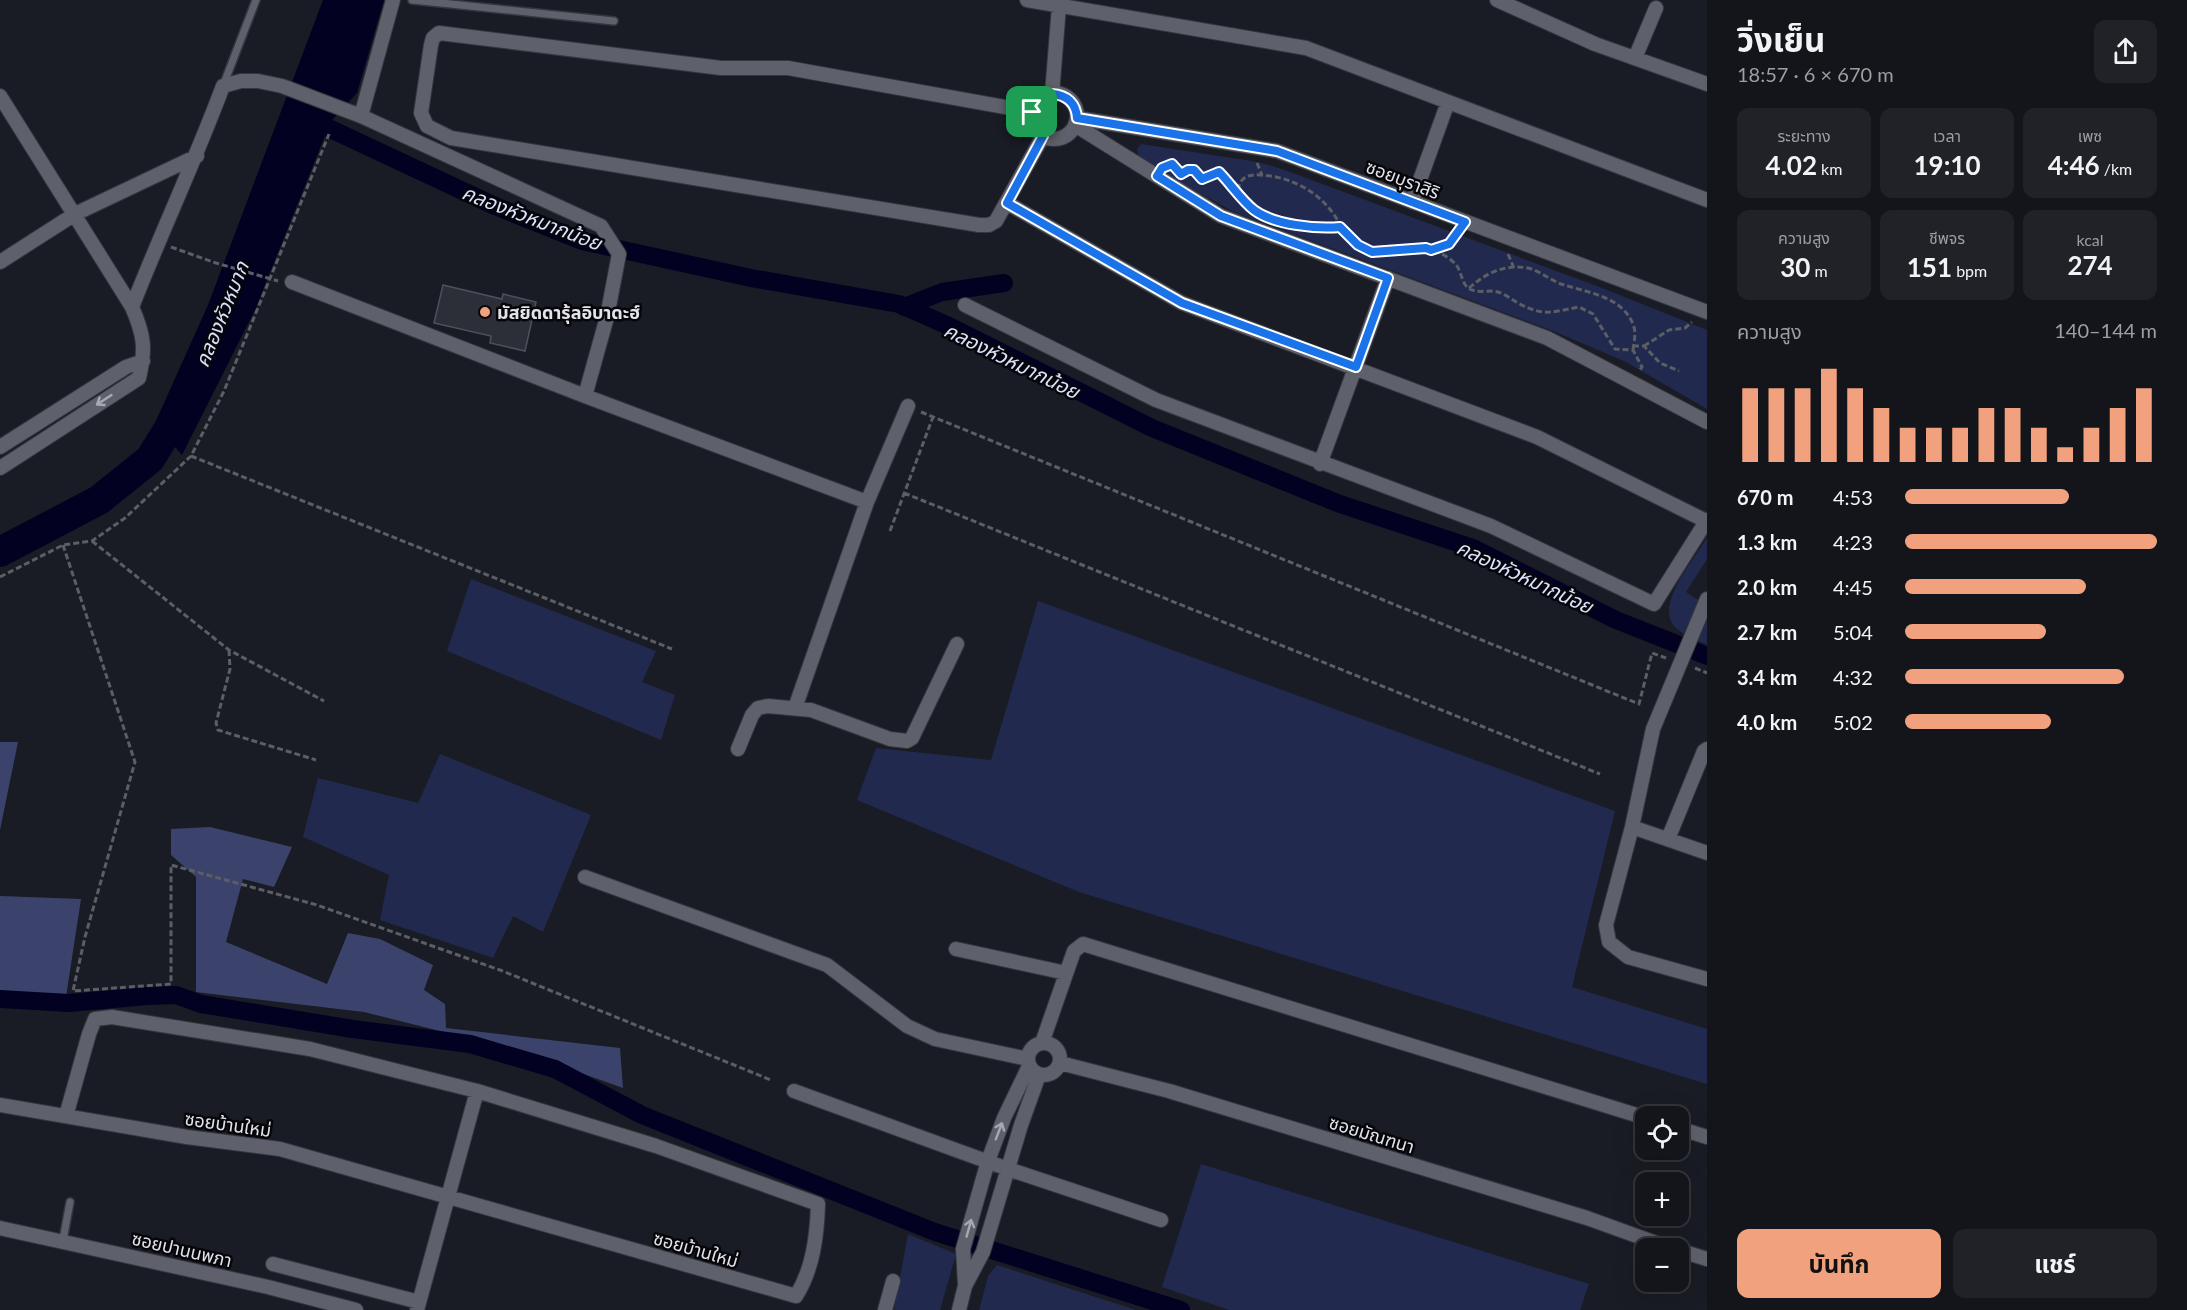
<!DOCTYPE html>
<html lang="th">
<head>
<meta charset="utf-8">
<style>
	:root { --surface:#13151b; --page:#202228; --text:#f1f3f6; --muted:#9d9fa3; --line:#32343a; --accent:#f1a17d }
	body { margin:0; font-family:Lato,"Noto Sans Thai",sans-serif; background:var(--page); color:var(--text); height:100vh; display:flex; flex-direction:column; font-size:22px; white-space:nowrap }
	* { box-sizing:border-box; margin:0 }
	p { font-size:20px; color:var(--muted) }
	.icon { flex:none; width:33px; height:33px; fill:none; stroke:currentColor; stroke-width:2; stroke-linecap:round; stroke-linejoin:round }
	.map { position:relative; flex:1; overflow:hidden }
	.side { display:flex; flex-direction:column; background:var(--surface); width:480px }
	.side>* { flex:none }
	.fabs { position:absolute; left:1635px; top:1106px; display:grid; gap:12px }
	.fabs a { display:grid; place-items:center; width:54px; height:54px; border-radius:12px; background:var(--surface); box-shadow:0 6px 24px #0002,0 0 0 2px var(--line); font-size:30px }
	.pin { position:absolute; display:grid; place-items:center; width:51px; height:51px; color:#fff; margin:-26px; border-radius:12px; box-shadow:0 3px 9px #0006 }
	.round { display:grid; place-items:center; flex:none; width:63px; height:63px; border-radius:12px; background:var(--page) }
	.summary { display:flex; align-items:center; justify-content:space-between; height:102px; padding:0 30px }
	h1 { font-size:33px; font-weight:700; line-height:45px }
	.metrics { display:grid; grid-template-columns:repeat(3,1fr); gap:9px; height:102px; padding:6px 30px }
	.metrics div { display:grid; align-content:center; border-radius:12px; background:var(--page); text-align:center }
	.metrics b { font-size:26px; font-weight:700 }
	.metrics small { font-size:16px; font-weight:400 }
	.metrics p { font-size:16px }
	.chart { height:168px; padding:12px 30px }
	.chart p { display:flex; justify-content:space-between }
	.chart svg { width:100%; height:108px; margin-top:6px; stroke:var(--accent); stroke-width:6 }
	.cta { display:flex; gap:12px; margin-top:auto; padding:12px 30px }
	.cta a { flex:1; height:69px; border-radius:12px; background:var(--accent); color:#111; font-size:24px; font-weight:700; line-height:69px; text-align:center }
	.cta a+a { background:var(--page); color:var(--text) }
	ul { padding:0 30px; list-style:none; font-size:20px }
	li { display:grid; grid-template-columns:96px 72px 1fr; align-items:center; height:45px }
	li i { height:15px; border-radius:8px; background:var(--accent) }
	main { display:flex; flex:1; min-height:0 }
	.map>svg:first-child { display:block }
	.green { fill:#22294f }
	.forest { fill:#3b436c }
	.water { fill:#030121 }
	.lines { fill:none; stroke-linecap:round; stroke-linejoin:round }
	.canal { stroke:#030121; stroke-width:18 }
	.river { stroke:#030121; stroke-width:30 }
	.building { fill:#2d2f38; stroke:#4e515b; stroke-width:1.5 }
	.service-casing { stroke:#36373e; stroke-width:10 }
	.minor-casing { stroke:#36373e; stroke-width:16 }
	.path { stroke:#5b5e65; stroke-width:3; stroke-dasharray:6 3; stroke-linecap:butt }
	.service { stroke:#5e616b; stroke-width:7 }
	.minor { stroke:#5e616b; stroke-width:14 }
	.oneway { stroke:#a7a9b1 }
	.route-casing { stroke:#fff; stroke-width:12 }
	.route { stroke:#1a73e8; stroke-width:8 }
	.poi-dot { fill:#f1a17d; stroke:#06060a; stroke-width:2 }
	.labels { text-anchor:middle; dominant-baseline:central; stroke-width:5; stroke-linejoin:round; paint-order:stroke }
	.street-label { font-size:18px; fill:#e3e4ea; stroke:#06060a }
	.poi-label { font-size:18px; font-weight:bold; fill:#e3e4ea; stroke:#06060a; text-anchor:start }
	.water-label { font-size:20px; font-style:italic; fill:#dae2ff; stroke:#06060a }
</style>
</head>
<body>
<main>
<div class="map">
<svg width="1707" height="1310" viewBox="0 0 1707 1310">
	<rect width="100%" height="100%" fill="#191c24"/>
	<path class="green" d="M1141,144L1258,162L1282,169L1597,286L1707,330V409L1626,362L1551,330L1232,211L1139,159L1137,149Z
		M1707,538V559L1686,592L1707,606V645C1698,640 1681,634 1674,626C1655,604 1695,558 1707,538Z
		M471,579L656,651L642,682L675,695L661,740L447,651Z
		M1038,601L1615,811L1572,987L1707,1029V1084L1079,892L857,800L876,748L991,760Z
		M440,754L591,815L543,932L513,916L493,958L380,920L389,875L303,837L318,778L418,803Z
		M1201,1164L1589,1284L1580,1310H1229L1162,1287Z
		M908,1234L956,1254L940,1310H894Z
		M997,1265L1136,1310H979L988,1276Z"/>
	<path class="forest" d="M0,742H18L0,830Z
		M210,827L292,847L274,887L243,879L226,942L327,984L348,933L380,939L433,965L424,990L445,1004L446,1028L620,1048L623,1088L567,1068L456,1035L364,1012L196,992V877L171,855V829Z
		M0,896L81,899L66,997L0,991Z"/>
	<path class="water" d="M323,0H384L357,93L331,121L255,310L182,455L155,423L208,305Z"/>
	<g class="lines">
		<path class="canal" d="M307,118L495,206L582,241L751,278L899,304L951,327L1152,428L1340,504L1473,548L1616,620L1707,656
			M904,307L942,292L1004,283
			M0,999L69,1003L147,996L176,995L201,1004L353,1029L470,1044L555,1069L642,1115L935,1232L1181,1310"/>
		<path class="river" d="M0,552L99,500L150,459L186,401"/>
	</g>
	<path class="building" d="M443,285L502,299L503,294L536,302L525,351L490,343L491,336L434,323Z"/>
	<g class="lines">
		<defs>
			<path id="service" d="M412,0L614,21
				M223,86L256,0
				M63,1240L70,1202"/>
			<path id="minor" d="M1027,0L1306,48L1707,200
				M1497,0L1595,44L1707,84
				M1635,58L1656,8
				M1031 116a23 23 0 1 1 46 0a23 23 0 1 1-46 0Z
				M1052,94L1059,6
				M0,96L132,307C144,335 146,348 139,378L0,468
				M1032,112L788,68H721L439,33L433,38L431,45L421,113L427,126L451,138L979,225H989L996,221L1043,136
				M361,116L393,0
				M1077,118L1277,151L1707,312
				M1075,125L1221,216L1547,338L1707,422
				M1412,202L1448,102
				M1007,203L1182,303L1537,437L1706,521
				M0,262L75,214L197,156
				M292,282L585,396L867,502
				M965,305L1156,400L1491,526L1654,604L1707,520
				M132,307C161,233 195,161 223,86L241,81H258L282,86L361,116L601,226L619,254L607,317L585,396
				M0,447L126,367L143,361
				M1320,464L1388,278
				M1707,599L1653,729L1632,827L1606,925L1609,942L1628,957L1707,979
				M795,708L867,502L908,406
				M738,749L752,715L758,708L768,706L811,710L890,739L907,741L912,738L957,644
				M1632,827L1707,853
				M1668,839L1704,751L1707,749
				M585,877L827,965L907,1026L935,1039L1028,1059
				M956,949L1066,973
				M1028 1059a16 16 0 1 1 32 0a16 16 0 1 1-32 0Z
				M1042,1043L1074,951L1083,944L1646,1118
				M1060,1063L1169,1091L1587,1218L1670,1248
				M794,1091L1008,1169L1161,1220
				M0,1105L187,1137L280,1149L796,1296C813,1269 817,1236 818,1204L656,1146L477,1091L310,1049L112,1017L95,1019L89,1034L66,1116
				M1678,1128L1707,1137
				M0,1228L268,1287L356,1310
				M1678,1250L1707,1259
				M273,1264L419,1302
				M965,1284L963,1249L988,1161L1004,1118L1029,1066
				M417,1310L477,1091
				M885,1310L893,1281
				M959,1310L965,1286L983,1252L1021,1125L1039,1075"/>
		</defs>
		<use href="#service" class="service-casing"/>
		<use href="#minor" class="minor-casing"/>
		<path class="path" d="M1257,163L1262,175
			M1168,165L1171,164L1181,174L1188,170H1194L1202,179L1219,172L1253,209L1261,214
			M1238,190C1240,178 1247,174 1260,175C1285,176 1311,187 1328,207C1339,219 1344,236 1359,246C1380,259 1404,244 1426,248C1437,250 1451,258 1457,266C1461,272 1462,282 1467,287C1476,295 1488,289 1498,292C1505,294 1512,300 1518,303C1544,317 1552,312 1579,307L1593,314L1615,349L1633,350L1642,367L1640,370
			M1276,219L1319,228L1340,227
			M171,247L216,263L278,281
			M1433,249L1449,244L1457,235
			M1508,254L1514,268
			M1469,288C1486,273 1504,264 1528,268C1540,271 1550,280 1561,284C1588,293 1624,296 1634,327C1636,334 1634,343 1633,350
			M1633,346H1644L1660,363L1679,371
			M1644,346L1669,330L1685,328L1692,322
			M921,412L1639,704L1652,653L1666,658
			M191,456L672,649
			M904,493L1600,774
			M890,531L933,417
			M92,541L229,650L324,701
			M63,545L135,762L85,937L73,991L171,984V865L317,905L500,970L771,1080
			M0,577L63,545L92,541L125,518L191,456L224,391L329,134
			M229,650L230,669L216,723L218,730L316,760
			M1695,668L1707,673"/>
		<use href="#service" class="service"/>
		<use href="#minor" class="minor"/>
	</g>
	<defs><path id="oneway-shaft" d="M-6 0H5M1.5-3L5.5 0L1.5 3" fill="none" stroke-width="1.6" stroke-linecap="round" stroke-linejoin="round" transform="scale(1.5)"/></defs>
	<g class="oneway">
		<use href="#oneway-shaft" transform="translate(104 400) rotate(147)"/>
		<use href="#oneway-shaft" transform="translate(999 1131) rotate(-69)"/>
		<use href="#oneway-shaft" transform="translate(969 1228) rotate(-74)"/>
	</g>
	<g class="lines">
		<defs>
			<path id="route" d="M1052,94C1067,95 1076,103 1077,118L1277,151L1465,222L1449,244L1431,250L1426,248L1372,252L1358,245L1340,227C1316,229 1274,225 1254,210C1242,201 1230,183 1219,172L1202,179L1194,170H1188L1181,174L1172,164L1162,168L1157,176L1221,216L1388,278L1356,367L1182,303L1007,203L1043,136C1026,121 1030,99 1052,94Z"/>
		</defs>
		<use href="#route" class="route-casing"/>
		<use href="#route" class="route"/>
	</g>
	<circle class="poi-dot" cx="485" cy="312" r="6"/>
	<g class="labels">
		<g class="street-label">
			<text transform="translate(1403 179) rotate(21)">ซอยบุราสิริ</text>
			<text transform="translate(228 1124) rotate(8)">ซอยบ้านใหม่</text>
			<text transform="translate(1372 1134) rotate(17)">ซอยมัณฑนา</text>
			<text transform="translate(182 1249) rotate(13)">ซอยปานนพภา</text>
			<text transform="translate(696 1249) rotate(16)">ซอยบ้านใหม่</text>
		</g>
		<g class="poi-label">
			<text x="497" y="312">มัสยิดดารุ้ลอิบาดะฮ์</text>
		</g>
		<g class="water-label">
			<text transform="translate(532 217) rotate(21)">คลองหัวหมากน้อย</text>
			<text transform="translate(221 314) rotate(-68)">คลองหัวหมาก</text>
			<text transform="translate(1012 360) rotate(26)">คลองหัวหมากน้อย</text>
			<text transform="translate(1525 576) rotate(25)">คลองหัวหมากน้อย</text>
		</g>
	</g>
</svg>
<div class="fabs">
<a><svg class="icon" aria-label="locate" viewBox="0 0 24 24"><circle cx="12" cy="12" r="6"/><path d="M12 2v4M12 18v4M2 12h4M18 12h4"/></svg></a>
<a>+</a>
<a>−</a>
</div>
<div class="pin" style="left:1032px;top:112px;background:#1e9e55"><svg class="icon" aria-label="arrive" viewBox="0 0 24 24"><path d="M6 21V4h12l-3 4 3 4H6"/></svg></div>
</div>
<section class="side">
<div class="summary"><div><h1>วิ่งเย็น</h1><p>18:57 · 6 × 670 m</p></div><a class="round"><svg class="icon" aria-label="share" viewBox="0 0 24 24"><path d="M12 15V3M7 8l5-5 5 5M5 13v7h14v-7"/></svg></a></div>
<div class="metrics">
<div><p>ระยะทาง</p><b>4.02<small> km</small></b></div>
<div><p>เวลา</p><b>19:10</b></div>
<div><p>เพซ</p><b>4:46<small> /km</small></b></div>
</div>
<div class="metrics">
<div><p>ความสูง</p><b>30<small> m</small></b></div>
<div><p>ชีพจร</p><b>151<small> bpm</small></b></div>
<div><p>kcal</p><b>274</b></div>
</div>
<div class="chart"><p><span>ความสูง</span>140–144 m</p>
<svg viewBox="0 0 160 44" preserveAspectRatio="none"><path d="M5 44V14M15 44V14M25 44V14M35 44V6M45 44V14M55 44V22M65 44V30M75 44V30M85 44V30M95 44V22M105 44V22M115 44V30M125 44V38M135 44V30M145 44V22M155 44V14"/></svg>
</div>
<ul>
<li><b>670 m</b>4:53<i style="width:65%"></i></li>
<li><b>1.3 km</b>4:23<i style="width:100%"></i></li>
<li><b>2.0 km</b>4:45<i style="width:72%"></i></li>
<li><b>2.7 km</b>5:04<i style="width:56%"></i></li>
<li><b>3.4 km</b>4:32<i style="width:87%"></i></li>
<li><b>4.0 km</b>5:02<i style="width:58%"></i></li>
</ul>
<div class="cta"><a>บันทึก</a><a>แชร์</a></div>
</section>
</main>
</body>
</html>
